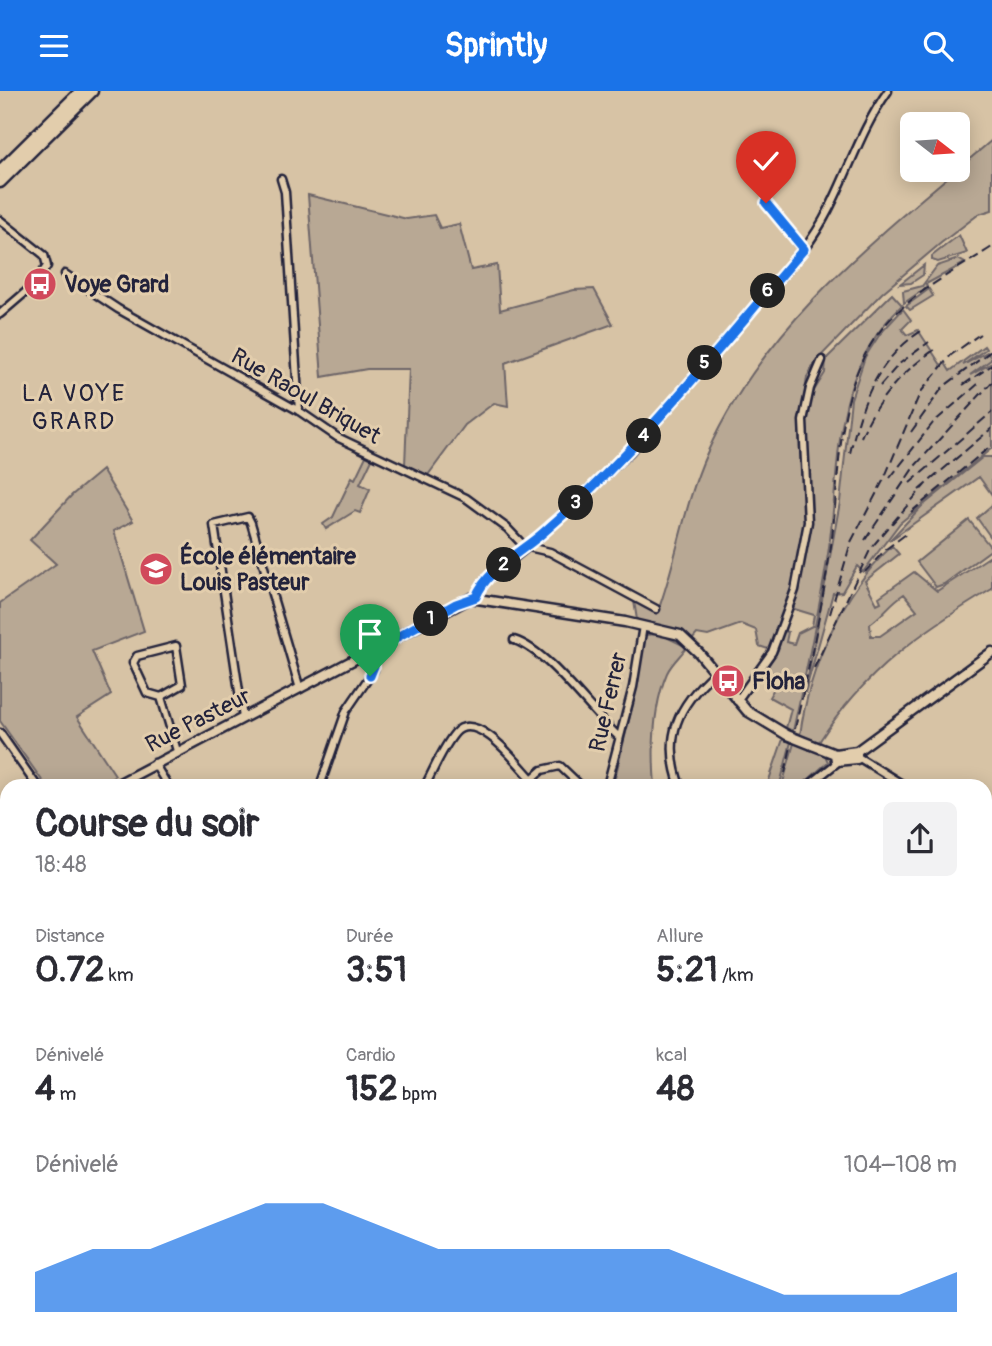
<!DOCTYPE html>
<html lang="fr">
<head>
<meta charset="utf-8">
<style>
	:root { --surface:#fff; --page:#f2f2f3; --text:#2b2b33; --muted:#7c7c81; --accent:#1a73e8 }
	body { margin:0; font-family:Pangolin,sans-serif; background:var(--page); color:var(--text); height:100vh; display:flex; flex-direction:column; font-size:26px; white-space:nowrap }
	* { box-sizing:border-box; margin:0 }
	p { font-size:23px; color:var(--muted) }
	.icon { flex:none; width:38px; height:38px; fill:none; stroke:currentColor; stroke-width:2; stroke-linecap:round; stroke-linejoin:round }
	.map { position:relative; flex:1; overflow:hidden }
	.drawer { position:absolute; left:0px; top:688px; width:992px; height:569px; display:flex; flex-direction:column; background:var(--surface); border-radius:21px 21px 0 0; box-shadow:0 4px 18px #0003 }
	.drawer>* { flex:none }
	.needle { width:46px; rotate:107deg }
	.tools { position:absolute; left:900px; top:21px; display:grid; gap:14px }
	.tools a { display:grid; place-items:center; width:70px; height:70px; border-radius:10px; background:var(--surface); box-shadow:0 4px 18px #0003; font-size:35px }
	.pin { position:absolute; display:grid; place-items:center; width:60px; height:60px; color:#fff; margin:-72px -30px; border-radius:50% 50% 50% 0; rotate:-45deg; box-shadow:0 0 7px #0007 }
	.pin .icon { rotate:45deg }
	.km { position:absolute; width:35px; height:35px; margin:-18px; border-radius:50%; background:#222; color:#fff; font-size:19px; line-height:35px; text-align:center }
	.round { display:grid; place-items:center; flex:none; width:74px; height:74px; border-radius:10px; background:var(--page) }
	.head { display:flex; align-items:center; justify-content:space-between; height:119px; padding:0 35px }
	h1 { font-size:38px; font-weight:700; line-height:52px }
	.metrics { display:grid; grid-template-columns:repeat(3,1fr); gap:10px; height:119px; padding:7px 35px }
	.metrics div { display:grid; align-content:center }
	.metrics b { font-size:35px; font-weight:700 }
	.metrics small { font-size:19px; font-weight:400 }
	.metrics p { font-size:19px }
	.chart { height:196px; padding:14px 35px }
	.chart p { display:flex; justify-content:space-between }
	.chart svg { width:100%; height:126px; margin-top:7px; fill:var(--accent); opacity:.7 }
	header { display:flex; justify-content:space-between; align-items:center; height:91px; padding:0 35px; background:var(--accent); color:#fff; font-size:32px; font-weight:700 }
	.map>svg:first-child { display:block }
	.green { fill:#b8a894; stroke:#6d6568; stroke-width:2; fill-rule:evenodd }
	.lines { fill:none; stroke-linecap:round; stroke-linejoin:round }
	.street-casing { stroke:#22223b; stroke-width:11 }
	.secondary-casing { stroke:#22223b; stroke-width:13 }
	.primary-casing { stroke:#22223b; stroke-width:15 }
	.street { stroke:#e2cdac; stroke-width:6 }
	.secondary { stroke:#e2cdac; stroke-width:8 }
	.primary { stroke:#e2cdac; stroke-width:10 }
	.rail { stroke:#22223b; stroke-width:2; stroke-dasharray:10 5; stroke-linecap:butt }
	.secondary-bridge-casing { stroke:#22223b; stroke-width:13; stroke-linecap:butt }
	.secondary-bridge { stroke:#e2cdac; stroke-width:8 }
	.route-casing { stroke:#fff; stroke-width:14 }
	.route { stroke:#1a73e8; stroke-width:9 }
	.labels { text-anchor:middle; dominant-baseline:central; stroke-width:6; stroke-linejoin:round; paint-order:stroke }
	.poi-label { font-size:23px; font-weight:bold; fill:#22223b; stroke:#e2cdac; text-anchor:start }
	.street-label { font-size:23px; fill:#22223b; stroke:#e2cdac }
	.neighbourhood-label { font-size:24px; letter-spacing:2px; fill:#22223b; stroke:#e2cdac }
</style>
</head>
<body>
<header><svg class="icon" aria-label="menu" viewBox="0 0 24 24"><path d="M4 6h16M4 12h16M4 18h16"/></svg>Sprintly<svg class="icon" aria-label="search" viewBox="0 0 24 24"><circle cx="10" cy="10" r="6"/><path d="M15 15l6 6"/></svg></header>
<div class="map">
<svg width="992" height="1255" viewBox="0 0 992 1255">
	<rect width="100%" height="100%" fill="#d7c3a5"/>
	<filter id="ink" filterUnits="userSpaceOnUse"><feTurbulence type="fractalNoise" baseFrequency=".0143" numOctaves="2"/><feDisplacementMap in="SourceGraphic" scale="14" xChannelSelector="R" yChannelSelector="G"/><feConvolveMatrix kernelMatrix="1 2 1 2 8 2 1 2 1" color-interpolation-filters="sRGB"/></filter>
	<g filter="url(#ink)">
		<path class="green" d="M992,49V119L979,123L941,152L882,202L816,270L807,286L799,345L805,435L797,479L771,559L759,555L756,539L741,533L708,545L697,543L692,549L670,537L668,547L687,556C681,564 671,573 667,582C653,615 652,659 655,695H632L631,689L629,695H613L635,604L645,544L657,543L660,535L637,529L634,510L658,520C677,468 684,413 707,362C767,228 883,142 992,49Z
			M308,104L407,128L434,124L440,137L459,133L471,179L497,174L500,219L574,199L594,198L613,233L505,272L508,315L494,312L465,334L428,384L405,374L409,278H367L322,286Z
			M959,144L967,162L938,171L932,169V165Z
			M958,168L965,172L926,193L927,196L904,212L903,200L922,195L937,175Z
			M924,174L923,184L911,192L900,193Z
			M929,198L933,205L910,219L906,215Z
			M892,203L902,214C829,285 842,370 828,463C819,522 806,581 793,640L786,637L791,618L769,606L775,596L763,583L778,559L783,540L788,541L786,551L794,553L798,542L812,535L814,524L791,517L811,431L806,326L810,306L825,282L826,268Z
			M903,218L911,229L902,238L907,244L918,239L941,274L945,272L950,280L984,255L986,258L963,274L987,261L992,268L970,284L992,272V357L900,432L863,481L857,475L842,501L833,502L805,602L840,411L851,308L865,266L880,243Z
			M366,365L372,368L360,393L370,398L360,422L355,420L326,438L323,433L333,426L352,386L355,388Z
			M983,366H992V404L979,386L889,450L921,416Z
			M102,379L133,430L114,440L144,540L92,560L111,604L77,626L115,684L100,695H46L0,630V512L56,473L30,449L72,404Z
			M992,414V448L977,427Z
			M969,429L992,458L944,493L936,496L917,471Z
			M892,455L899,463L865,490L877,513L881,511L879,506L914,481L937,500L992,464V498C920,541 865,580 819,651L800,644C809,577 842,501 892,455ZM904,503L917,519L880,545H871L870,533C883,524 890,512 904,503Z
			M783,648L791,651L780,693L767,695Z
			M794,652L825,664L828,671L801,695H782Z
			M992,964V1035L985,1041V966Z
			M304,1250H382L376,1255H297Z
			M583,1250H649L639,1255H579Z
			M658,1250H796L801,1255H696Z"/>
		<g class="lines">
			<defs>
				<path id="street" d="M281,88L285,101L299,320
					M766,112L804,158
					M0,129L44,164L47,175L35,193L0,223
					M65,183L118,218L299,320L337,346L466,407L507,437L524,455L550,461L656,518
					M476,506L486,489L528,456L630,361L804,158C841,111 853,49 888,0
					M514,549C549,560 590,620 619,646
					M161,606L182,594L176,555L137,565L133,572L147,602L161,606L177,660
					M737,610L772,561L795,499L808,431L803,330L810,297L822,269
					M243,627L214,434L248,426L251,432L300,598
					M0,642L37,695
					M858,666L905,695
					M154,672L168,695
					M320,695L346,620L374,579L369,562
					M425,695C434,678 443,656 455,642C476,618 517,672 531,687
					M524,695L542,679L560,675L581,695
					M607,695L633,596L643,535
					M680,695C662,646 678,614 715,581
					M808,695L838,671
					M985,725L992,716
					M985,731H992
					M985,884L989,888L985,891
					M0,971L7,967
					M0,1044L7,1052
					M123,1250L126,1255
					M290,1250L291,1255
					M0,1255L8,1250
					M540,1255L544,1250"/>
				<path id="secondary" d="M812,654L835,663L857,660
					M857,660L992,561
					M835,663L836,670L857,668V660
					M114,695L471,507L625,531L680,544L699,562L747,620L787,644
					M0,797L7,790
					M985,961L992,958
					M558,1255L562,1250"/>
				<path id="primary" d="M0,80L81,0
					M0,91L92,0"/>
			</defs>
			<use href="#street" class="street-casing"/>
			<use href="#secondary" class="secondary-casing"/>
			<use href="#primary" class="primary-casing"/>
			<use href="#street" class="street"/>
			<use href="#secondary" class="secondary"/>
			<use href="#primary" class="primary"/>
			<path class="rail" d="M963,294L992,274
				M880,295L899,273L929,251
				M911,341L943,296L991,260
				M861,346C877,308 901,282 934,259
				M850,362C862,311 876,270 921,240
				M890,387L933,332L978,293
				M910,392L992,321
				M919,399L992,337
				M911,421L992,354
				M865,449L914,376L992,291
				M865,481L886,458L906,443
				M830,523L851,451L884,388L920,302L951,264L980,243
				M814,577L871,457L925,394
				M785,682C801,611 818,540 829,468C841,398 833,307 875,247C904,205 951,183 992,156"/>
			<defs>
				<path id="secondary-bridge" d="M787,644L812,654"/>
			</defs>
			<use href="#secondary-bridge" class="secondary-bridge-casing"/>
			<use href="#secondary-bridge" class="secondary-bridge"/>
		</g>
	</g>
	<g class="lines" filter="url(#ink)">
		<defs>
			<path id="route" d="M370,585L374,575L369,562L456,513L476,506C486,479 523,460 544,441C641,357 720,255 804,158L766,112"/>
		</defs>
		<use href="#route" class="route-casing"/>
		<use href="#route" class="route"/>
	</g>
	<defs>
		<symbol id="bus-disc" viewBox="-11 -11 22 22"><circle r="9.5" fill="#d1495b" stroke="#e2cdac"/><path d="M-5-6H5V4H4V6H2V4H-2V6H-4V4H-5ZM-3.5-4V0h7V-4ZM-3.5 1.2v1.5H-2V1.2ZM2 1.2v1.5H3.5V1.2Z" fill="#fff"/></symbol>
		<symbol id="school-disc" viewBox="-11 -11 22 22"><circle r="9.5" fill="#d1495b" stroke="#e2cdac"/><path d="M0-5L7-2L0 1L-7-2ZM-4 1L0 2.5L4 1V4Q0 6-4 4Z" fill="#fff"/></symbol>
	</defs>
	<g fill-rule="evenodd">
		<use href="#bus-disc" x="21" y="174" width="38" height="38"/>
		<use href="#school-disc" x="137" y="459" width="38" height="38"/>
		<use href="#bus-disc" x="709" y="571" width="38" height="38"/>
	</g>
	<g class="labels">
		<g class="poi-label">
			<text x="64" y="193">Voye Grard</text>
			<text x="180" y="465">École élémentaire<tspan x="180" dy="26">Louis Pasteur</tspan></text>
			<text x="752" y="590">Floha</text>
		</g>
		<g class="street-label">
			<text transform="translate(306 305) rotate(30)">Rue Raoul Briquet</text>
			<text transform="translate(608 611) rotate(-77)">Rue Ferrer</text>
			<text transform="translate(198 629) rotate(-27)">Rue Pasteur</text>
		</g>
		<g class="neighbourhood-label">
			<text x="74" y="302">LA VOYE<tspan x="74" dy="28">GRARD</tspan></text>
		</g>
	</g>
</svg>
<div class="tools">
<a><svg class="needle" viewBox="-14 -14 28 28"><path d="M0-13l5 13h-10z" fill="#e53935"/><path d="M0 13l5-13h-10z" fill="#7c7c81"/></svg></a>
</div>
<div class="pin" style="left:370px;top:585px;background:#1e9e55"><svg class="icon" aria-label="arrive" viewBox="0 0 24 24"><path d="M6 21V4h12l-3 4 3 4H6"/></svg></div>
<div class="pin" style="left:766px;top:112px;background:#d93025"><svg class="icon" aria-label="check" viewBox="0 0 24 24"><path d="M5 12l5 5 9-10"/></svg></div>
<b class="km" style="left:431px;top:528px">1</b>
<b class="km" style="left:504px;top:474px">2</b>
<b class="km" style="left:576px;top:412px">3</b>
<b class="km" style="left:644px;top:345px">4</b>
<b class="km" style="left:705px;top:272px">5</b>
<b class="km" style="left:768px;top:200px">6</b>
<section class="drawer">
<div class="head"><div><h1>Course du soir</h1><p>18:48</p></div><a class="round"><svg class="icon" aria-label="share" viewBox="0 0 24 24"><path d="M12 15V3M7 8l5-5 5 5M5 13v7h14v-7"/></svg></a></div>
<div class="metrics">
<div><p>Distance</p><b>0.72<small> km</small></b></div>
<div><p>Durée</p><b>3:51</b></div>
<div><p>Allure</p><b>5:21<small> /km</small></b></div>
</div>
<div class="metrics">
<div><p>Dénivelé</p><b>4<small> m</small></b></div>
<div><p>Cardio</p><b>152<small> bpm</small></b></div>
<div><p>kcal</p><b>48</b></div>
</div>
<div class="chart"><p><span>Dénivelé</span>104–108 m</p>
<svg viewBox="0 0 160 44" preserveAspectRatio="none"><path d="M0 44V30L10 22L20 22L30 14L40 6L50 6L60 14L70 22L80 22L90 22L100 22L110 22L120 30L130 38L140 38L150 38L160 30V44z"/></svg>
</div>
</section>
</div>
</body>
</html>
